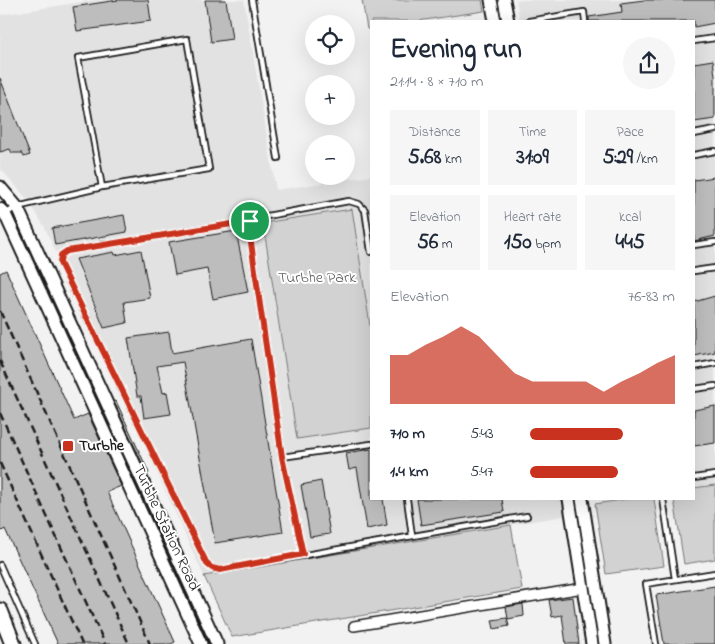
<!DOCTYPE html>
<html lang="en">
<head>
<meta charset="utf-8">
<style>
	:root { --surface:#fff; --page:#f6f6f7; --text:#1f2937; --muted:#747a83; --accent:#c8321e }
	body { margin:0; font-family:"Indie Flower",sans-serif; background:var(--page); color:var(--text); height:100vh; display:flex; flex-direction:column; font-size:19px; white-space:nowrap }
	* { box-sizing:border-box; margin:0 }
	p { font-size:16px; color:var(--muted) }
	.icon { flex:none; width:28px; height:28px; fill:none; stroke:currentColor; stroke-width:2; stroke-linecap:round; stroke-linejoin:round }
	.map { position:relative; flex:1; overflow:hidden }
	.sheet { position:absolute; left:370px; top:20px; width:325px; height:480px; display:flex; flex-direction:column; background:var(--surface); border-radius:0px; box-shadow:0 5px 20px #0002 }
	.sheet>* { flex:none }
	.tools { position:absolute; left:305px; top:15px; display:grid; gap:10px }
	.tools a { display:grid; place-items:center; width:50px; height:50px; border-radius:50%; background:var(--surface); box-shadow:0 5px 20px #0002; font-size:25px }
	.pin { position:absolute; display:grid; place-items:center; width:42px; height:42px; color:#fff; margin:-21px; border:2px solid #fff; border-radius:50%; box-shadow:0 1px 5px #0007 }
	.round { display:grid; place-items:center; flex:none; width:52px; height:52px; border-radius:26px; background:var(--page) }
	.summary { display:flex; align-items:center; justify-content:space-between; height:85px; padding:0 20px }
	h1 { font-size:28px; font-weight:700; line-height:38px }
	.metrics { display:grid; grid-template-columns:repeat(3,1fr); gap:8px; height:85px; padding:5px 20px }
	.metrics div { display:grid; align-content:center; border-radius:0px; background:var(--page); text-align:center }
	.metrics b { font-size:21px; font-weight:700 }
	.metrics small { font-size:14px; font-weight:400 }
	.metrics p { font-size:14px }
	.chart { height:140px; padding:10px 20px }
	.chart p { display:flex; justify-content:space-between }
	.chart svg { width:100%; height:90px; margin-top:5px; fill:var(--accent); opacity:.7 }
	ul { padding:0 20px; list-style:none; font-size:16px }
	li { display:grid; grid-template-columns:80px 60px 1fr; align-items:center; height:38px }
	li i { height:12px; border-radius:6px; background:var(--accent) }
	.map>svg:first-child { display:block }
	.built { fill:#e2e2e2 }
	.green { fill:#d2d2d2; stroke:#777 }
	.building { fill:#bdbdbd; stroke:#1c1c1c }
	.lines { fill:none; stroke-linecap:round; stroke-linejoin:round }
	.service-casing { stroke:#1c1c1c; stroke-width:8 }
	.minor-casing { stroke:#1c1c1c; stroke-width:12 }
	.tertiary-casing { stroke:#1c1c1c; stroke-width:15 }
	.primary-casing { stroke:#1c1c1c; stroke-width:19 }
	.service { stroke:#fff; stroke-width:4.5 }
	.minor { stroke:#fff; stroke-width:9 }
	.tertiary { stroke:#fff; stroke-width:11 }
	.primary { stroke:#fff; stroke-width:15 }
	.rail { stroke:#1c1c1c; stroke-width:2.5; stroke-dasharray:8 4; stroke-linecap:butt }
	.route-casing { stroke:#fff; stroke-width:10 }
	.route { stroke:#c8321e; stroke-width:6 }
	.poi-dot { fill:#c8321e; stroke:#fff; stroke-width:2 }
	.labels { text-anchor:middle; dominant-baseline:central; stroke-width:4; stroke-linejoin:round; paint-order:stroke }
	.park-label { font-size:16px; fill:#5c5c5c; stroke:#fff }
	.poi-label { font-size:16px; font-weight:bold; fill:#1c1c1c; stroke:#fff; text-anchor:start }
	.street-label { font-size:16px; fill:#1c1c1c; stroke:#fff }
</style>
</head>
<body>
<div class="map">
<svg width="715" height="644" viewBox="0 0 715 644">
	<rect width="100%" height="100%" fill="#f2f2f2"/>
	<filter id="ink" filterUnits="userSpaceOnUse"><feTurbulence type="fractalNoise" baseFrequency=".02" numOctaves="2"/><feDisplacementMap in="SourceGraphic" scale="10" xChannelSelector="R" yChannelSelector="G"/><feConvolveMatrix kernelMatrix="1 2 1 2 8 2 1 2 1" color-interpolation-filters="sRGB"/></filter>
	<g filter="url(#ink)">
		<path class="built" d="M94,0H244L276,190L371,176V499H562L564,516L204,576L44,226L28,200L0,168V15Z
			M516,0H715V485L694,488V21H520Z"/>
		<path class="green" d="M362,0H482L484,11L418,21H371V29H367Z
			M352,209L371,332V428L297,439L263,223Z
			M715,485V559L684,564L674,499H694V488Z
			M627,499H654L664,566L606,574L595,504Z
			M511,525L522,589L232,637L204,576Z"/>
		<path class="building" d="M118,0H148L151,21L77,31L73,7Z
			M205,0H226L232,39L211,42Z
			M644,0H715V23L694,27V21H589V17L622,12L621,3Z
			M713,60L715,76V119L694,122V63Z
			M0,78L30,155L24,157L22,153H12L10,149L0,152Z
			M715,177V236L694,241V180Z
			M124,215L127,232L55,245L52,228Z
			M236,231L248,292L213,299L207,269L175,275L169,242Z
			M141,250L150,298L124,302L127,323L104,328L76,259L114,252L115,255Z
			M6,270L74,420L88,414L121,486L107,492L175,642L171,644H58L5,529L0,532V273Z
			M715,296V352L694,356V302Z
			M169,332L172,353L251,339L283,532L215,543L183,362L157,366L163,393L167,392L171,414L144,418L141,396H137L128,338Z
			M116,401L149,473L147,474L114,402Z
			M715,406V443L694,446V410Z
			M371,449V499H383L387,525L367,529L357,468L349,470L346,453Z
			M321,481L330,534L310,537L301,485Z
			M417,499H502L504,512L421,525Z
			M715,586V644H664L656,595Z
			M573,597L579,644H566L562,615L552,617L549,600Z
			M523,604L524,616L508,619L506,607Z
			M507,618L509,626L494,629L492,620Z"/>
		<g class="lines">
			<defs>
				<path id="service" d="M252,0L278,158
					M529,21L584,12L585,21
					M694,41L715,38
					M694,134L715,130
					M694,155L715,151
					M5,214L17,207L102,187L209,169L187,39L78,58L102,187
					M250,221L67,251L61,255L60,263L207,564L212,568L220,570L527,516
					M694,245L715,242
					M371,252L365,210L359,204L349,201L256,218L250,221L249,229L282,457L371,444
					M694,271L715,268
					M694,367L715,363
					M694,389L715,386
					M282,457L303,554
					M694,478L715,475
					M407,499L412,536
					M663,499L675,579
					M0,565L35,644
					M656,644L646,584L715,573"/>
				<path id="minor" d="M354,626L583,588"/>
				<path id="tertiary" d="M491,0L495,21
					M504,0L508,21
					M0,187L17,207L217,644
					M0,209L5,214L201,644
					M569,499L592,644
					M582,499L605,644"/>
				<path id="primary" d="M0,611L13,644"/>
			</defs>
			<use href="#service" class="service-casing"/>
			<use href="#minor" class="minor-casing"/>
			<use href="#tertiary" class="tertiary-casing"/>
			<use href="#primary" class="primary-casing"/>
			<use href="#service" class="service"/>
			<use href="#minor" class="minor"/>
			<use href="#tertiary" class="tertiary"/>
			<use href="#primary" class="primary"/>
			<path class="rail" d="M0,311L150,644
				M0,361L129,644
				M0,413L105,644
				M0,463L82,644"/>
		</g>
	</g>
	<g class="lines" filter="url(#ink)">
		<defs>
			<path id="route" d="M250,221L249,229L282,457L303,554L220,570L212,568L207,564L60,263L61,255L67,251Z"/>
		</defs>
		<use href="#route" class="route-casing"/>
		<use href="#route" class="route"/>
	</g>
	<rect class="poi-dot" x="62" y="440" width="12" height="12" rx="2.5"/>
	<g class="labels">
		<g class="park-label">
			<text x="317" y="278">Turbhe Park</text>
		</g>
		<g class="poi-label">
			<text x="79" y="446">Turbhe</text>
		</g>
		<g class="street-label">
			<text transform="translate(166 528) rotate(65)">Turbhe Station Road</text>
		</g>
	</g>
</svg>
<div class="tools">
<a><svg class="icon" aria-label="locate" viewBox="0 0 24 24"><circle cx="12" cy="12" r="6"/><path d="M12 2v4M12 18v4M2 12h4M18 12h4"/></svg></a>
<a>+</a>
<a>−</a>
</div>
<div class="pin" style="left:250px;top:221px;background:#1e9e55"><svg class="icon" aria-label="arrive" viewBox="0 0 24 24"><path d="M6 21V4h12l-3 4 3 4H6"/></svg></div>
<section class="sheet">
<div class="summary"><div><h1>Evening run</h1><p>21:14 · 8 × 710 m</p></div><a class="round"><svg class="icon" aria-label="share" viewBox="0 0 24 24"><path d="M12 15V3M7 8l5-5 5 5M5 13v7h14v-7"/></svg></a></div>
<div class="metrics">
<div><p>Distance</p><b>5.68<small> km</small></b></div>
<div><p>Time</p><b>31:09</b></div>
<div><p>Pace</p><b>5:29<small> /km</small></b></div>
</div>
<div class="metrics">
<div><p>Elevation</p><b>56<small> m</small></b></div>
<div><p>Heart rate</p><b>150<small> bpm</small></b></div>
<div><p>kcal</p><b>445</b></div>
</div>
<div class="chart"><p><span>Elevation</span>76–83 m</p>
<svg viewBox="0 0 160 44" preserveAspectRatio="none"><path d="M0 44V20L10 20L20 15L30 11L40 6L50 11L60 20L70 29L80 33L90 33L100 33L110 33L120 38L130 33L140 29L150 24L160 20V44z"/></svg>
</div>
<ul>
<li><b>710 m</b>5:43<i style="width:64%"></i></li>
<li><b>1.4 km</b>5:47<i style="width:61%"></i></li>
</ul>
</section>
</div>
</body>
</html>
